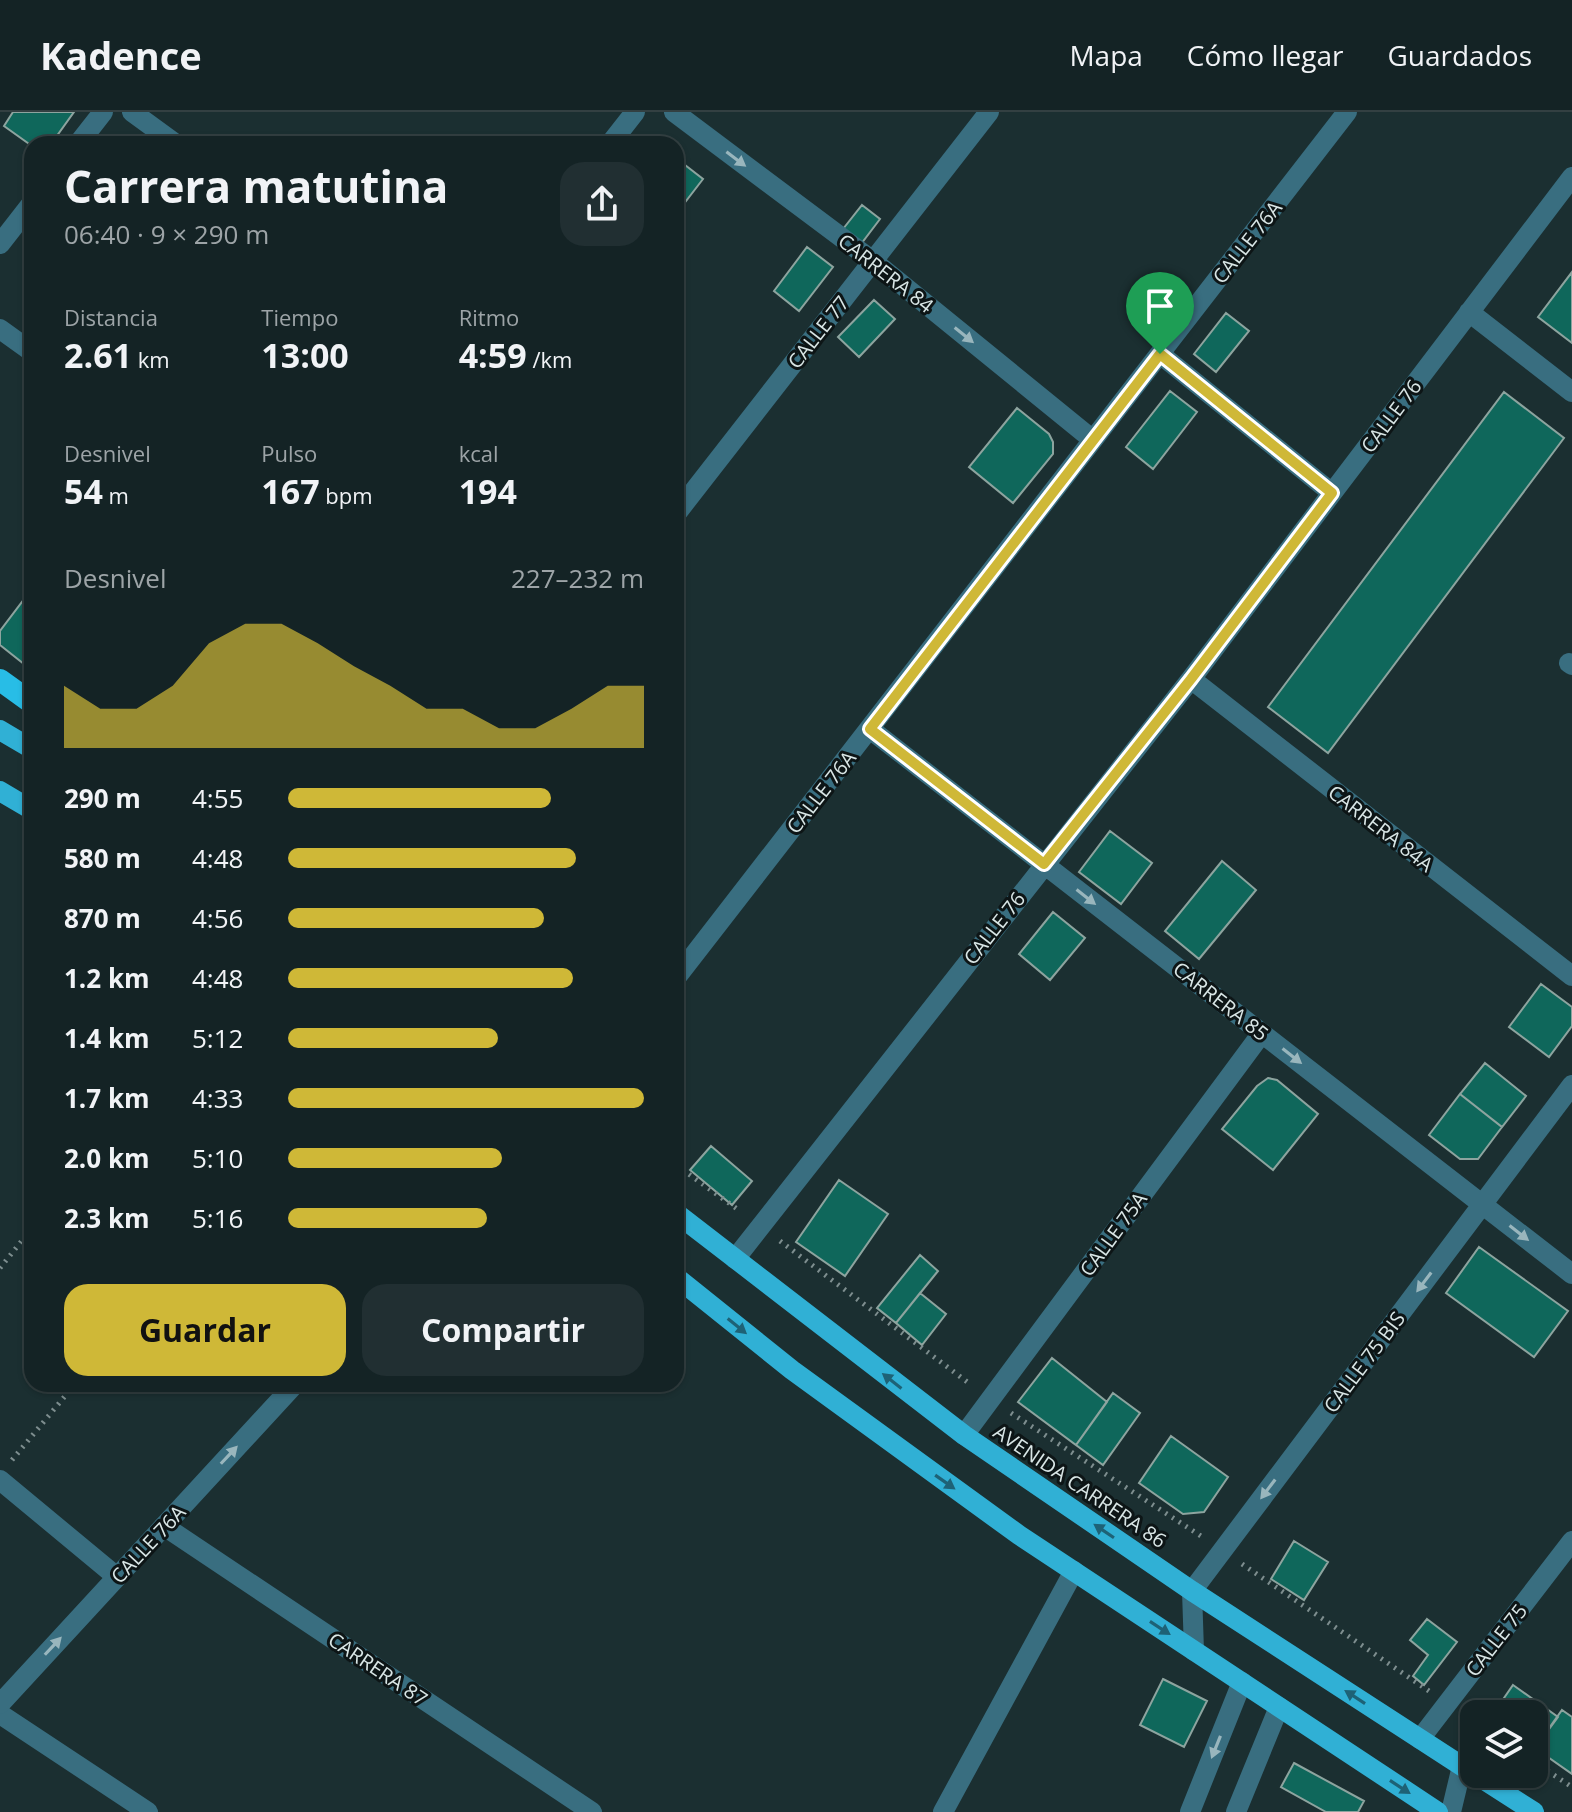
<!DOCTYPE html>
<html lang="es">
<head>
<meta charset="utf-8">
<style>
	:root { --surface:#142325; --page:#212f32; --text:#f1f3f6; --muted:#9da4a7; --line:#334042; --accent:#cfb837 }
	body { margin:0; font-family:"Open Sans",sans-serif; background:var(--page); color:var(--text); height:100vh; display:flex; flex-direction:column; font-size:30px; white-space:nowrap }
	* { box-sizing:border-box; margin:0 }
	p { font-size:26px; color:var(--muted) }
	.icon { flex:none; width:44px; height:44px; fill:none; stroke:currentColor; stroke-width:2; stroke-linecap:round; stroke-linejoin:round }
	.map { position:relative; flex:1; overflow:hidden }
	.sheet { position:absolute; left:24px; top:24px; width:660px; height:1256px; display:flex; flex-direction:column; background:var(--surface); border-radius:24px; box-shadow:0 2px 6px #0004,0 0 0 2px var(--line) }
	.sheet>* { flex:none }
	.fabs { position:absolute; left:1460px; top:1588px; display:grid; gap:16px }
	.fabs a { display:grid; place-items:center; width:88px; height:88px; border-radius:16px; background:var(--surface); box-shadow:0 2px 6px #0004,0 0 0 2px var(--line); font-size:40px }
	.pin { position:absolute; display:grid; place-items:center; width:68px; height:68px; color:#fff; margin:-82px -34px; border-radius:50% 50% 50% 0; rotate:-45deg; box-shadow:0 0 8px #0007 }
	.pin .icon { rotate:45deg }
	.round { display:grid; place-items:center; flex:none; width:84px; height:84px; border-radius:24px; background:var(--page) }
	.headline { display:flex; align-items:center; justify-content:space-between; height:136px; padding:0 40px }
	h1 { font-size:44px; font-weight:700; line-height:60px }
	.metrics { display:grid; grid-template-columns:repeat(3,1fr); gap:12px; height:136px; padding:8px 40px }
	.metrics div { display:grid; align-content:center }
	.metrics b { font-size:34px; font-weight:700 }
	.metrics small { font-size:22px; font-weight:400 }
	.metrics p { font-size:22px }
	.chart { height:224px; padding:16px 40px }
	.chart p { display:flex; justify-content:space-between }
	.chart svg { width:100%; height:144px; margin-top:8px; fill:var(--accent); opacity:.7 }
	.cta { display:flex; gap:16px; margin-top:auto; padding:16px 40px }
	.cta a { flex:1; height:92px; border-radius:24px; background:var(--accent); color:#111; font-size:32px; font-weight:700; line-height:92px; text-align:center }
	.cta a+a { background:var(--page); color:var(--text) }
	ul { padding:0 40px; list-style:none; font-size:26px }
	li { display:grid; grid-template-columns:128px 96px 1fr; align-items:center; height:60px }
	li i { height:20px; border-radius:10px; background:var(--accent) }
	header { display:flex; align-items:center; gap:48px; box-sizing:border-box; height:112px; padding:0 40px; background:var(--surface); border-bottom:2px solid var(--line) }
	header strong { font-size:38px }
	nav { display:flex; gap:44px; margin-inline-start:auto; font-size:28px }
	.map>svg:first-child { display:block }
	.building { fill:#0f675b; stroke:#8da49f; stroke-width:2 }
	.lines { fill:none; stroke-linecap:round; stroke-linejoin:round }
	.path { stroke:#7e8e8f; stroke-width:5; stroke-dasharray:2 6; stroke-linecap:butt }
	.minor { stroke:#396e80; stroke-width:20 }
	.tertiary { stroke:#396e80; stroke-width:20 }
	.primary { stroke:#30b0d5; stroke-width:20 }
	.trunk { stroke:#28bde6; stroke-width:22 }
	.oneway { fill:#99b6bd }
	.oneway2 { fill:#1e6276 }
	.route-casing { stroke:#fff; stroke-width:16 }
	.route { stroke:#cfb837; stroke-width:10 }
	.labels { text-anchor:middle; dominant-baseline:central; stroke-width:6; stroke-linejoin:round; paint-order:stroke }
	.street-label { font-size:20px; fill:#d9e6e6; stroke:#0d1516 }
</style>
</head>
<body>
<header>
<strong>Kadence</strong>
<nav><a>Mapa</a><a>Cómo llegar</a><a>Guardados</a></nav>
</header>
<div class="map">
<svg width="1572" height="1700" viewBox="0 0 1572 1700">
	<rect width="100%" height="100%" fill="#1b2f31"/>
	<path class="building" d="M13,0H74L51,32L32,34L4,14Z
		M676,46L703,67L676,102Z
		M862,93L880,107L861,132L843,117Z
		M807,135L833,155L799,199L774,179Z
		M1572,160V231L1538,205Z
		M874,188L895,207L859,245L838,225Z
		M1226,201L1249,219L1216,260L1194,242Z
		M1170,279L1197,300L1153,357L1126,335Z
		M1504,280L1564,326L1328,641L1268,595Z
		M1017,296L1049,322L1053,330V342L1013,391L969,355Z
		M25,486L32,491V541L24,552L0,533V519Z
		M1110,719L1152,751L1121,792L1079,760Z
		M1222,749L1256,778L1199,847L1165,819Z
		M1053,800L1085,826L1050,868L1019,842Z
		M1541,872L1572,895V914L1549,945L1509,915Z
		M1485,951L1526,984L1502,1015L1460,982Z
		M1268,966L1277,968L1318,1002L1273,1058L1222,1017L1257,974Z
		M1460,982L1502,1015L1478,1047H1460L1429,1023Z
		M711,1034L752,1069L732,1093L690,1058Z
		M839,1068L888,1102L845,1164L796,1130Z
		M1479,1135L1568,1199L1534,1245L1446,1181Z
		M920,1143L938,1159L896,1211L877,1196Z
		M920,1181L946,1202L922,1233L896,1211Z
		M1052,1246L1107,1290L1076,1333L1018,1290Z
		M1113,1281L1140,1301L1103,1353L1076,1333Z
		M1171,1324L1228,1365L1204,1400L1183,1402L1139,1371Z
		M1294,1429L1328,1450L1304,1488L1271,1467Z
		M1427,1507L1457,1530L1424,1573L1413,1564L1428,1543L1410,1528Z
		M1163,1567L1207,1589L1184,1635L1140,1613Z
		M1513,1573L1558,1605L1535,1636L1534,1602H1493Z
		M1562,1598L1572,1605V1662L1535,1636Z
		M1294,1651L1364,1689L1358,1700H1326L1281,1675Z"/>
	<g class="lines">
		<path class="path" d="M676,1053L740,1099
			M780,1129L970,1272
			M0,1156L32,1116
			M1011,1301L1204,1426
			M12,1348L75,1272
			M1242,1452L1429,1579
			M1534,1650L1572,1675"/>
		<path class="minor" d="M132,0L176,32
			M674,0L873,149L1093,328
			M78,32L103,0
			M610,32L635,0
			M0,132L32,91
			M1469,200L1572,280
			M0,217L32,240
			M1160,242L1332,381
			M676,402L989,0
			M1569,551L1572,553
			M1191,567L1572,864
			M870,617L1572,1162
			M676,866L1347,0
			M735,1147L1191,567L1572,65
			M964,1323L1262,921
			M0,1368L117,1465
			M164,1414L592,1700
			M1194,1539L1192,1479L1572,973
			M0,1602L148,1700
			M943,1700L1074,1459"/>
		<path class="tertiary" d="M0,1592L295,1272
			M1420,1627L1572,1429
			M1190,1700L1242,1570
			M1236,1700L1279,1595
			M1451,1700L1462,1654"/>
		<path class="primary" d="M0,618L32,637
			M0,679L32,698
			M676,1101L964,1323L1192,1479L1474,1662
			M676,1165L792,1258L1019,1423L1438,1700
			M1475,1662L1534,1700"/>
		<path class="trunk" d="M0,568L32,591"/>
	</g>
	<defs><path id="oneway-solid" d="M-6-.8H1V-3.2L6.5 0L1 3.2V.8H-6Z" transform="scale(2)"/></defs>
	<g class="oneway">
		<use href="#oneway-solid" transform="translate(736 47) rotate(37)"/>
		<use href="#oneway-solid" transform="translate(964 223) rotate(39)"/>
		<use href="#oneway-solid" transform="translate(1086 785) rotate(38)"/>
		<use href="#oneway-solid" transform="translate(1292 944) rotate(38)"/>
		<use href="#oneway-solid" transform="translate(1519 1121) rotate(38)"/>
		<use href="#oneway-solid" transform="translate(1424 1170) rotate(127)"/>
		<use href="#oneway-solid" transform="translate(229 1343) rotate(-47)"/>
		<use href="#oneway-solid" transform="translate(1268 1377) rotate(127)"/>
		<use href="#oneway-solid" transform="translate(53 1534) rotate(-47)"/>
		<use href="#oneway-solid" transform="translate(1216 1635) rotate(112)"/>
	</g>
	<g class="oneway2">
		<use href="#oneway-solid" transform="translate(737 1214) rotate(39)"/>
		<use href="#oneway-solid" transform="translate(892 1269) rotate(-142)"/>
		<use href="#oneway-solid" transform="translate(945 1370) rotate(35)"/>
		<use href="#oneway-solid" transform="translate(1104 1419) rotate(-146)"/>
		<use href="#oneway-solid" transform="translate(1160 1516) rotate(33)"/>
		<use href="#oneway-solid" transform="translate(1355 1585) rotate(-147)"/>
		<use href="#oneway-solid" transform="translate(1400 1675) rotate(33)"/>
	</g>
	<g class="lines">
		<defs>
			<path id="route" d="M1160,242L1332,381L1191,567L1044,752L870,617Z"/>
		</defs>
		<use href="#route" class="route-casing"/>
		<use href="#route" class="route"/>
	</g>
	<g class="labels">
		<g class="street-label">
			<text transform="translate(1247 130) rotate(-52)">CALLE 76A</text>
			<text transform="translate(886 161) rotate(38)">CARRERA 84</text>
			<text transform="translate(818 220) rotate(-52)">CALLE 77</text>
			<text transform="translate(1391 304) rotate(-53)">CALLE 76</text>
			<text transform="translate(821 680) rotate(-52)">CALLE 76A</text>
			<text transform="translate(1381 716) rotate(38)">CARRERA 84A</text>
			<text transform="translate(994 816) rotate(-52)">CALLE 76</text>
			<text transform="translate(1221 889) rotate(38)">CARRERA 85</text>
			<text transform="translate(1113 1122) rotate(-54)">CALLE 75A</text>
			<text transform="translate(1364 1250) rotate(-53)">CALLE 75 BIS</text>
			<text transform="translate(1080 1374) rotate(34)">AVENIDA CARRERA 86</text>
			<text transform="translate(148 1432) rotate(-47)">CALLE 76A</text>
			<text transform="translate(1496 1528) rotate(-52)">CALLE 75</text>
			<text transform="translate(378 1557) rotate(34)">CARRERA 87</text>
		</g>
	</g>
</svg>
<div class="fabs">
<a><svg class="icon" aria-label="layers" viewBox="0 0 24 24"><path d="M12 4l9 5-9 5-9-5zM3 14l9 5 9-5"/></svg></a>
</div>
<div class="pin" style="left:1160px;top:242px;background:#1e9e55"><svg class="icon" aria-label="arrive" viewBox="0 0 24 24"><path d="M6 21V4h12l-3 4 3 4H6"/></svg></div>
<section class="sheet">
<div class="headline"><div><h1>Carrera matutina</h1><p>06:40 · 9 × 290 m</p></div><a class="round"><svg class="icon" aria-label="share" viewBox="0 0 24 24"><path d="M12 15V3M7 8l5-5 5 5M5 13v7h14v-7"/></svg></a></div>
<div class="metrics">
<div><p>Distancia</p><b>2.61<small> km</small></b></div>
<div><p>Tiempo</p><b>13:00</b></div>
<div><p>Ritmo</p><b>4:59<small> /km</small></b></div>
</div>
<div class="metrics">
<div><p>Desnivel</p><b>54<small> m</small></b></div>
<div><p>Pulso</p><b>167<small> bpm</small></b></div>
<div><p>kcal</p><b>194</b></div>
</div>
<div class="chart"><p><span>Desnivel</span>227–232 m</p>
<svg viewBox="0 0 160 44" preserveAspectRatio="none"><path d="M0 44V25L10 32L20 32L30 25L40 12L50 6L60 6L70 12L80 19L90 25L100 32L110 32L120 38L130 38L140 32L150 25L160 25V44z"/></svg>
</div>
<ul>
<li><b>290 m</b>4:55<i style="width:74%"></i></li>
<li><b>580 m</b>4:48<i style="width:81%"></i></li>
<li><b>870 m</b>4:56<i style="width:72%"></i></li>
<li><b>1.2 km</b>4:48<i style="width:80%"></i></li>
<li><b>1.4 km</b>5:12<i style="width:59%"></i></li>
<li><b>1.7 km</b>4:33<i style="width:100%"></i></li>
<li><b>2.0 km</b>5:10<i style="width:60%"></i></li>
<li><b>2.3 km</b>5:16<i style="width:56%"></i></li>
</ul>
<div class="cta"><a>Guardar</a><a>Compartir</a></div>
</section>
</div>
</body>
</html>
